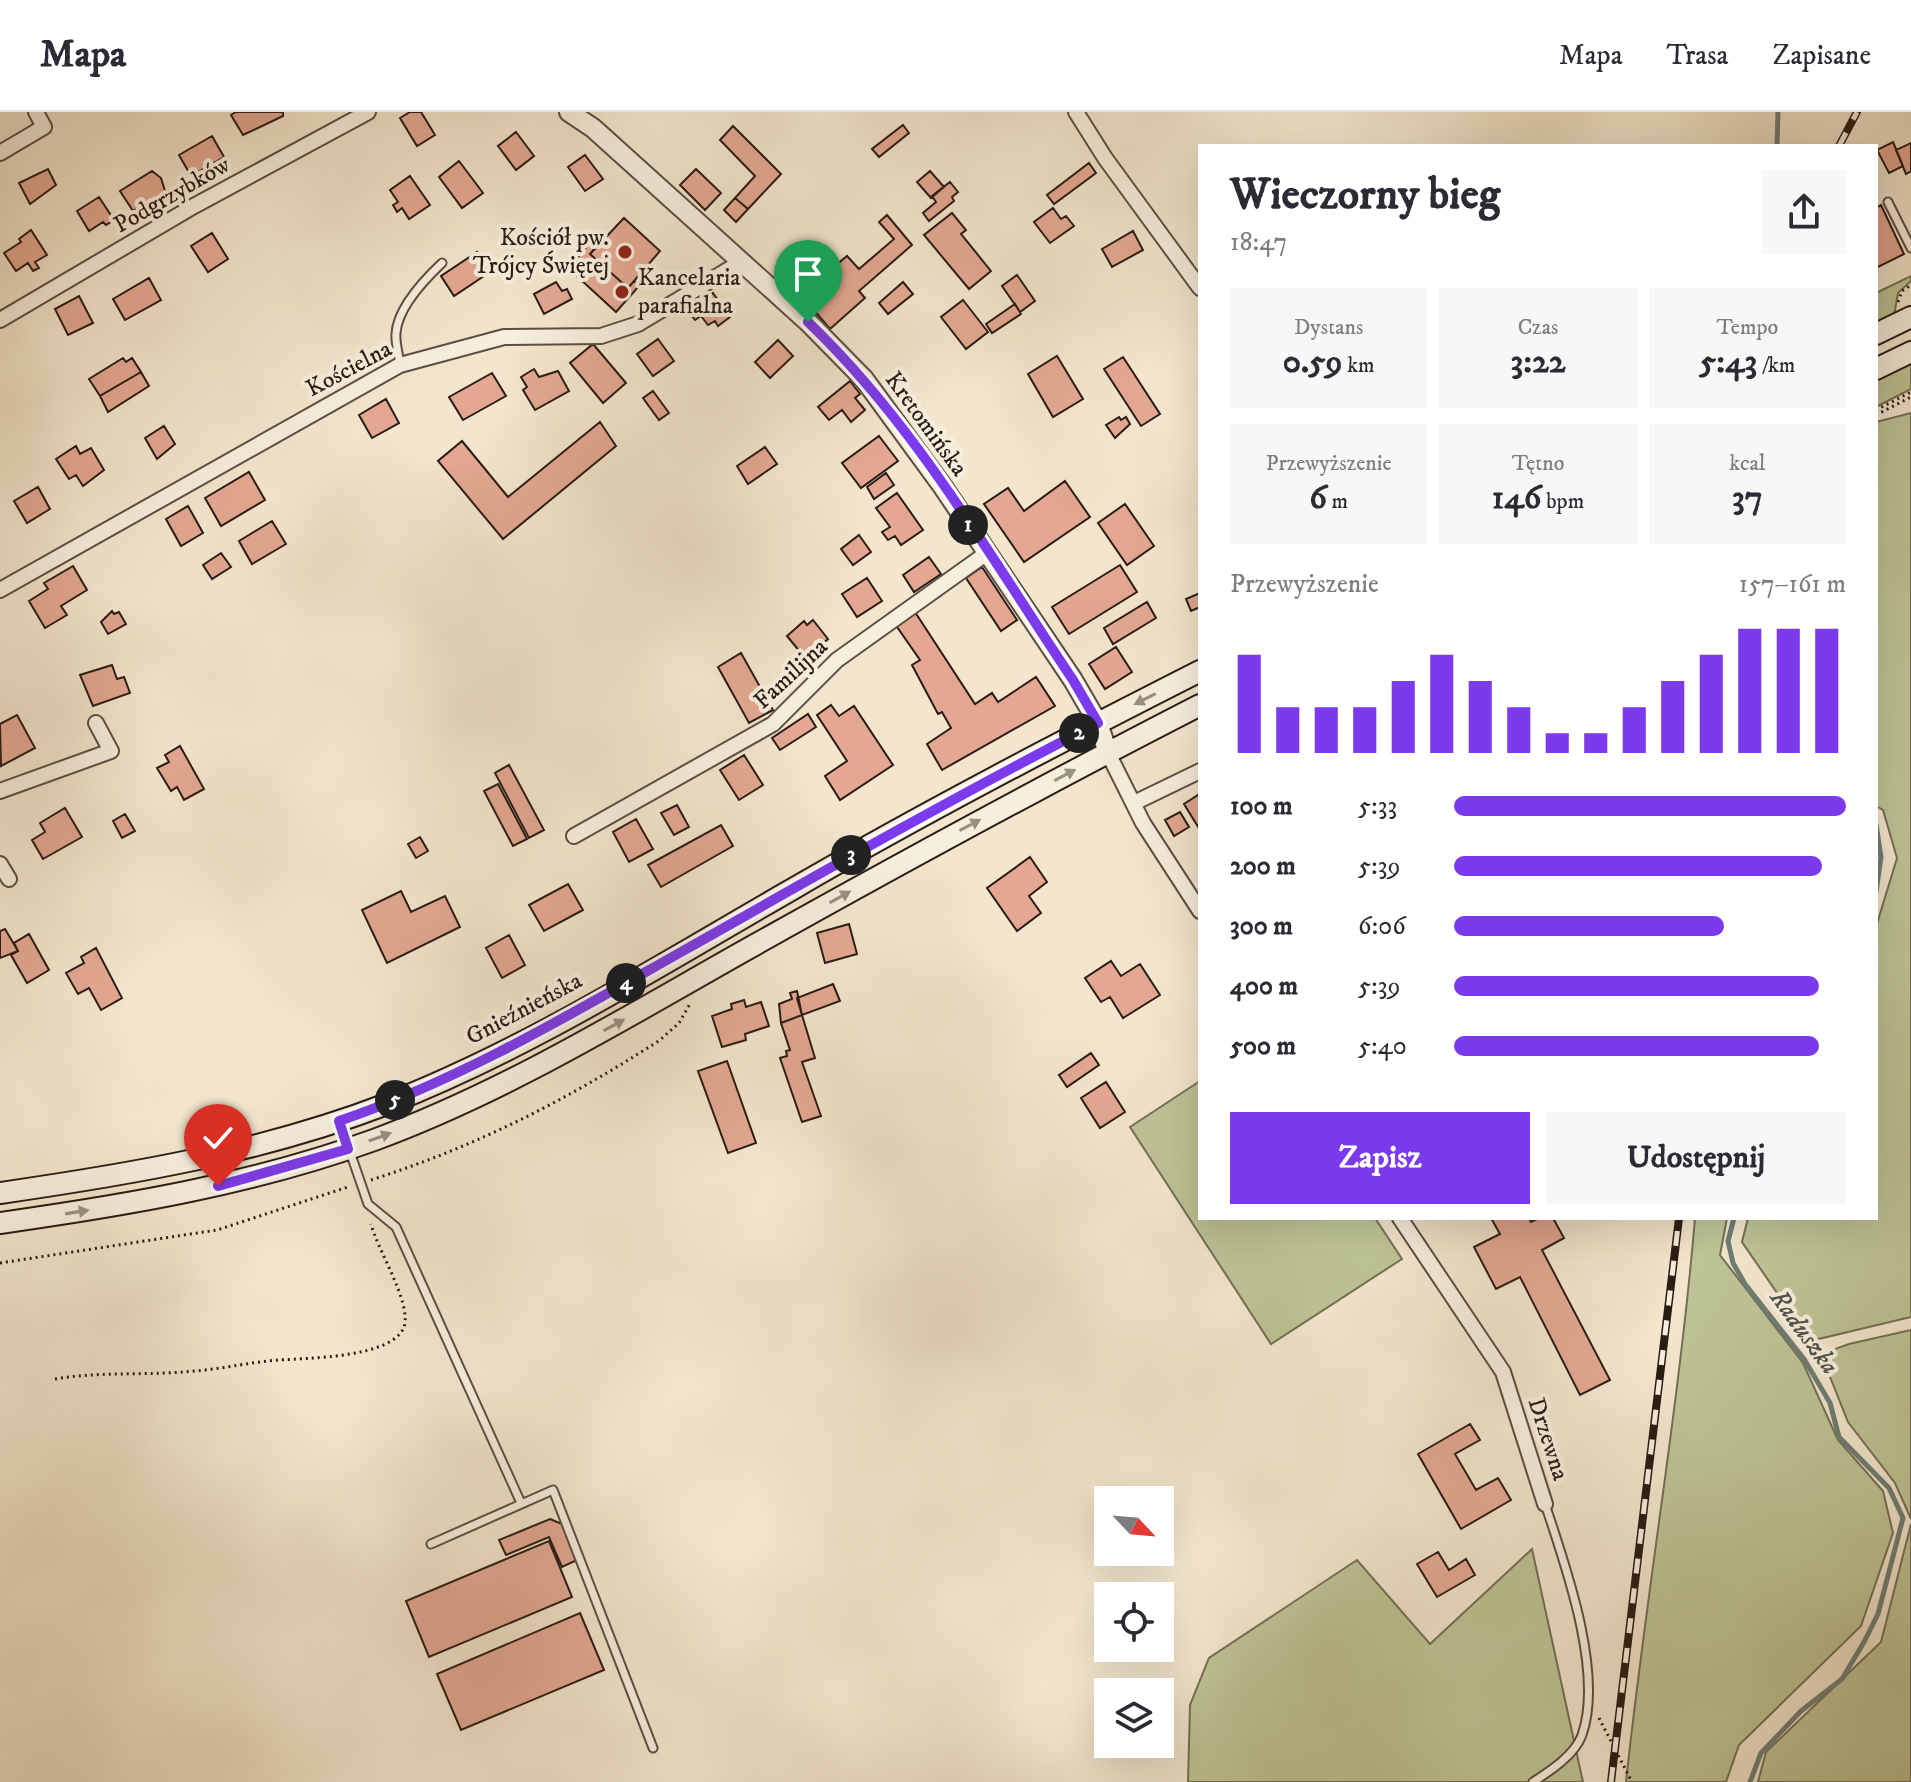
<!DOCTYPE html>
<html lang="pl">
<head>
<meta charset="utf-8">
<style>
	:root { --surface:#fff; --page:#f7f7f7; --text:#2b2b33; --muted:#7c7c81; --line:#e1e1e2; --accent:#7c3aed }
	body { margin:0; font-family:"IM FELL DW Pica",serif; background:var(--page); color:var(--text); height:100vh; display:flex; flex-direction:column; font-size:30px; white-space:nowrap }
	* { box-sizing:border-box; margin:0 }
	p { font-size:26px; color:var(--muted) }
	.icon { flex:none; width:44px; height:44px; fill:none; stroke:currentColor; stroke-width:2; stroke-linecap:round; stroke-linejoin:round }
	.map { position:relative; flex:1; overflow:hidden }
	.sheet { position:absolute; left:1198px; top:32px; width:680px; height:1076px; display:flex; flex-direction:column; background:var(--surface); border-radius:0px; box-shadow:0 8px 32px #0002 }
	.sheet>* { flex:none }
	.needle { width:52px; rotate:116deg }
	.tools { position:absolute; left:1094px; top:1374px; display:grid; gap:16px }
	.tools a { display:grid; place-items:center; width:80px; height:80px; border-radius:0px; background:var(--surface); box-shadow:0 8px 32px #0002; font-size:40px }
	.pin { position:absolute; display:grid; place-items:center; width:68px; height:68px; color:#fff; margin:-82px -34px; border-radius:50% 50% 50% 0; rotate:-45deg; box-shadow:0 0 8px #0007 }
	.pin .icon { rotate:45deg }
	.km { position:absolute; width:40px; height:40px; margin:-20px; border-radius:50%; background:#222; color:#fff; font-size:22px; line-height:40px; text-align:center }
	.round { display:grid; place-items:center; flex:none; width:84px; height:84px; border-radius:0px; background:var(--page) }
	.overview { display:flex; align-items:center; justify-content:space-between; height:136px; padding:0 32px }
	h1 { font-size:44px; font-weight:700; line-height:60px }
	.stats { display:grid; grid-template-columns:repeat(3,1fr); gap:12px; height:136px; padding:8px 32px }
	.stats div { display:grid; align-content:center; border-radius:0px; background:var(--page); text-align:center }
	.stats b { font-size:34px; font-weight:700 }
	.stats small { font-size:22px; font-weight:400 }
	.stats p { font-size:22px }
	.chart { height:224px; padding:16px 32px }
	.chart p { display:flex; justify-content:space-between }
	.chart svg { width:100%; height:144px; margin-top:8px; stroke:var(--accent); stroke-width:6 }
	.action { display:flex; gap:16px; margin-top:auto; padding:16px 32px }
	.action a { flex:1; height:92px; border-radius:0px; background:var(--accent); color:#fff; font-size:32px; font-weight:700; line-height:92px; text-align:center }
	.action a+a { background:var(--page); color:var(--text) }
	ul { padding:0 32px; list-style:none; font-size:26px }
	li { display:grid; grid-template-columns:128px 96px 1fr; align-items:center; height:60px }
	li i { height:20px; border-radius:10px; background:var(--accent) }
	header { display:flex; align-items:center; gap:48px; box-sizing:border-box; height:112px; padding:0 40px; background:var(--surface); border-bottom:2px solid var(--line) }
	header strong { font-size:38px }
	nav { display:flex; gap:44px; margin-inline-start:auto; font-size:28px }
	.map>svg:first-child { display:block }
	.green { fill:#bec496; stroke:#747056; stroke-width:2 }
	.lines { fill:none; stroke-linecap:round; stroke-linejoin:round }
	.stream { stroke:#6e7e76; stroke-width:5 }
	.building { fill:#e4a892; stroke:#2a1b15; stroke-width:2 }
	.service-casing { stroke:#5c4e43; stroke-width:11 }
	.minor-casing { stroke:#5c4e43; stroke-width:18 }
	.tertiary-casing { stroke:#5c4e43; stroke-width:22 }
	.secondary-casing { stroke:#2a1b15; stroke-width:24 }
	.path { stroke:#2a1b15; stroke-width:3; stroke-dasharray:2 4; stroke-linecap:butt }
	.service { stroke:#f7efde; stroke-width:7 }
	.minor { stroke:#f7efde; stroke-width:14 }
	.tertiary { stroke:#f7efde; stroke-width:18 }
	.secondary { stroke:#f7efde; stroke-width:20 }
	.rail-casing { stroke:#2a1b15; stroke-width:8 }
	.rail { stroke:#f7efde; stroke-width:5; stroke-dasharray:15; stroke-linecap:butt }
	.oneway { fill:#9b9084 }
	.route-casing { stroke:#fff; stroke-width:16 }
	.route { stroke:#7c3aed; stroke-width:10 }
	.poi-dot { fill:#8f2418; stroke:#f7efde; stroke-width:3 }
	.labels { text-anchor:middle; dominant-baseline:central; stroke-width:8; stroke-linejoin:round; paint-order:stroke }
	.street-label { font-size:24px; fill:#2a1b15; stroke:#f7efde }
	.poi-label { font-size:24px; fill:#2a1b15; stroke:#f7efde; text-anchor:end }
	.water-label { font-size:26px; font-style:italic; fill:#52554d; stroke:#f7efde }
</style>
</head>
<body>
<header>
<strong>Mapa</strong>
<nav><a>Mapa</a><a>Trasa</a><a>Zapisane</a></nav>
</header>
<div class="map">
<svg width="1911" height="1670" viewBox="0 0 1911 1670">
	<rect width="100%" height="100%" fill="#f3e6cd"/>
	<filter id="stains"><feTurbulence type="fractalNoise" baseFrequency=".0025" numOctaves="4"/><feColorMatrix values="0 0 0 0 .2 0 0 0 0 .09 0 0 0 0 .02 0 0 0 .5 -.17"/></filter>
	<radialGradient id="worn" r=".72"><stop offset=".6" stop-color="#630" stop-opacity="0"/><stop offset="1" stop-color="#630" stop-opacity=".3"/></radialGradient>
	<path class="green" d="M1911,164V169L1898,181L1894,204L1876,212V181Z
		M1911,251V277L1876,295V268Z
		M1911,301V1205L1810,1229L1742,1130L1748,1106H1876V815L1897,746L1883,698L1876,694V310Z
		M1200,969V1106H1375L1402,1147L1271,1232L1130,1015Z
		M1695,1106H1727L1720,1143L1803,1251L1838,1328L1883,1379L1893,1421L1861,1514L1739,1633L1726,1670H1626C1646,1482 1679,1295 1695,1106Z
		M1911,1218V1407L1895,1371L1848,1310L1821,1242L1849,1232Z
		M1911,1412V1670H1758L1766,1640L1881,1530Z
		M1532,1437L1583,1670H1188L1190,1593L1209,1546L1357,1448L1430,1532Z"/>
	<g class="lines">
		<path class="stream" d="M1777,34L1778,0
			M1876,712L1881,745L1876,780
			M1734,1106L1728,1129L1733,1151L1745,1172L1804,1247L1830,1291L1839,1325L1889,1376L1903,1406L1878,1502L1864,1530L1842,1567L1801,1599L1761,1641L1750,1670"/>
	</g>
	<path class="building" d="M236,0H283V4L243,23L231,3Z
		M410,0H421L435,23L417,34L400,6Z
		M903,13L909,21L879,45L872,37Z
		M733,14L781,62L748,97L735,86L755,64L720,28Z
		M516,20L534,44L516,58L498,34Z
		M212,24L224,45L191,64L179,43Z
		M1893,30L1903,54L1889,61L1877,38Z
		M1911,31V59L1906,62L1896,38Z
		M585,43L603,67L585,79L568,55Z
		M459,49L483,81L462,96L439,65Z
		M1089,51L1096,61L1054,92L1047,83Z
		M48,57L56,73L30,92L19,71Z
		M696,57L721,81L705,98L680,73Z
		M152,59L161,66L165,79L156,85L158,88L152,92L150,89L133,99L120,79Z
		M930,59L944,75L931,86L917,70Z
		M410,64L430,93L409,107L402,96L397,100L393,93L398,90L390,78Z
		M950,70L958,80L952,85L954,89L929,109L923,101L936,90L932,84Z
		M99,85L114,108L106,113L103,110L89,119L77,99Z
		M735,86L748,97L736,110L724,98Z
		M1881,93L1904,142L1876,156V96Z
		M1053,96L1061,107L1066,104L1074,114L1050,131L1034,110Z
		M952,101L966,118L961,122L991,159L969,177L924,123Z
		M887,103L912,133L859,179L865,186L830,217L808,191L829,172L822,165L847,144L859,157L894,127L879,110Z
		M624,106L660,139L628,176L590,142Z
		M31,118L47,143L35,150L39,156L33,159L28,151L16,159L4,141L21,130L19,127Z
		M1133,119L1143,138L1112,155L1102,137Z
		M212,121L228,147L208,160L191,134Z
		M591,130L596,135L590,142L628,176L634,169L639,174L616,200L568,156Z
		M477,140L490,160L454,184L441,164Z
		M799,145L809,154L793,174L783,166Z
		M1017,163L1035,189L1020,200L1002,174Z
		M149,166L161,188L125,208L113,187Z
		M556,170L562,179L567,177L572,187L544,202L534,182Z
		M903,170L913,182L888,202L879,191Z
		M713,181L730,205L718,214L715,209L708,213L701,204L695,208L688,199Z
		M79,184L93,211L68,223L55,197Z
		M963,188L988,220L966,237L941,205Z
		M1015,192L1021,202L992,221L986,212Z
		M658,227L674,249L653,264L637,242Z
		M778,228L793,244L770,266L755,250Z
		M593,232L626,271L603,291L570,251Z
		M1057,244L1083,287L1053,305L1028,262Z
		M1123,245L1160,302L1141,314L1104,257Z
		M123,246L126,250L132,246L141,260L100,284L89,267Z
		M534,257L539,265L558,259L569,279L535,298L523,278L527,275L521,265Z
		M141,260L149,274L108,300L100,284Z
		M492,261L506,284L463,308L449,285Z
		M850,269L860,282L855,286L865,298L851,310L842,298L829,308L818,295Z
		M653,279L669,301L659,308L643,286Z
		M386,287L399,311L372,326L359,303Z
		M1119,305L1121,308L1126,305L1130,312L1115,326L1106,313Z
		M600,310L616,334L503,427L438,349L462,329L508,385Z
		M164,314L175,332L157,347L145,326Z
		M879,324L898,349L861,376L842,351Z
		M76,334L80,342L91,336L104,358L83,374L76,363L69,367L56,347Z
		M765,335L777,352L748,372L737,354Z
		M249,360L265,388L221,414L205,386Z
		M886,361L894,373L874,387L867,375Z
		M1065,369L1090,405L1024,450L984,392L1008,376L1024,399Z
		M38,375L50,397L27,411L14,389Z
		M897,381L923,418L901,433L895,424L888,428L882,420L890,415L876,396Z
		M1125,392L1154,434L1127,453L1098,411Z
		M188,394L203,421L181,434L166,407Z
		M272,409L286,432L252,452L239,429Z
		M859,423L871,440L853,453L841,437Z
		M221,441L231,455L212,467L203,453Z
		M929,445L941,462L914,480L903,463Z
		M1120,453L1137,480L1069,522L1052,495Z
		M73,454L87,478L61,494L67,503L45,516L29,489L48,477L44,471Z
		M982,455L1017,508L1001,519L966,466Z
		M867,466L882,489L857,505L842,482Z
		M1200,481V495L1191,499L1186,487Z
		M1147,490L1156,506L1113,532L1104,516Z
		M112,499L114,502L119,500L126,512L108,522L101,510Z
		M915,500L975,592L992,581L998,590L1036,565L1055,594L942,658L927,632L951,616L942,600L938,602L912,553L920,548L895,512Z
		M813,508L828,527L805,546L787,524L804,509L807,513Z
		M1116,535L1132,560L1105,577L1089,552Z
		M741,541L773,598L749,611L718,555Z
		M112,553L117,567L124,565L130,581L93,594L80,563Z
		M831,593L839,604L854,594L893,653L840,688L825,664L847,649L817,603Z
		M808,602L816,615L780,638L772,626Z
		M17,603L35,636L1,654L0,612Z
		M180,634L204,677L184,688L177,675L171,679L157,656L169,650L165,643Z
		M744,643L763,673L739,688L720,658Z
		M509,653L544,718L529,726L495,661Z
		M498,672L527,727L513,734L484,679Z
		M1198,683L1200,684V718L1184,692Z
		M677,693L689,715L674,723L661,701Z
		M65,696L82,725L43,747L32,728L45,720L40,711Z
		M1180,700L1189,715L1174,724L1165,708Z
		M125,702L135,719L122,726L113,709Z
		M636,707L653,737L629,750L613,720Z
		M721,713L733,734L661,775L648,753Z
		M420,725L428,739L416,746L408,732Z
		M1030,745L1047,770L1029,784L1041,801L1017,819L987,776Z
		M568,772L583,798L544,819L529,793Z
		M401,779L411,800L445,784L460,815L387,851L362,798Z
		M849,812L857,842L825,851L817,821Z
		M5,817L18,839L0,846V819Z
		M29,822L49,858L27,871L11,843L18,839L14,831Z
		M509,823L525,853L502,866L486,836Z
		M96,836L122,886L101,898L89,876L78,882L66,861L84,851L81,845Z
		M1111,849L1121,864L1140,852L1160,883L1123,906L1110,885L1101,890L1085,866Z
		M833,872L840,889L802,903L797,886Z
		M797,879L802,903L781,911L779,892L792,887L790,881Z
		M744,888L746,895L761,890L769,914L745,922L746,928L722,935L712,904L732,897L731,892Z
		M802,903L815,946L802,950L821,1004L802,1010L780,946L787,944L786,939L790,938L781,911Z
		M1091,941L1099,953L1067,975L1059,963Z
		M727,949L756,1031L728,1041L698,959Z
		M1106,970L1125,1000L1100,1016L1081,986Z
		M1491,1106H1529L1531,1110L1539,1106H1553L1564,1126L1542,1138L1610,1268L1580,1283L1520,1165L1496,1177L1474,1135L1500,1122Z
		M1470,1312L1480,1328L1455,1342L1476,1378L1498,1366L1511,1388L1461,1417L1418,1342Z
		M550,1407L562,1412L577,1448L562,1455L549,1425L506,1443L499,1428Z
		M549,1429L572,1485L429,1545L406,1489Z
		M1438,1440L1449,1458L1466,1447L1475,1463L1437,1485L1417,1452Z
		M580,1501L604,1558L461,1618L437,1562Z"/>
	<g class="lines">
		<defs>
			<path id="service" d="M1888,90L1911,136
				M400,253C399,243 395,231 396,221C398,195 424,168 442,151
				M340,1011L368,1092L396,1115L521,1391
				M431,1432L553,1378L653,1636
				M1533,1670C1550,1659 1575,1643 1582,1623C1604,1561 1565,1452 1545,1392"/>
			<path id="minor" d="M1076,0L1105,46L1200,176
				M0,41L44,15L36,0
				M0,208L194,94L368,0
				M0,478L400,253L504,225L601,224L638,212L741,150
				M1108,641L1143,711L1200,799
				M0,679L111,639L96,611
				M1134,691L1200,659
				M574,724L773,612L837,548L987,441
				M0,752L9,767
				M1400,1106L1503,1260L1545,1392"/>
			<path id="tertiary" d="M569,0L593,16L808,210L864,267L943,375L1073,568L1098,611L1108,641"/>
			<path id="secondary" d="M1876,222L1911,205
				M1876,257L1911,240
				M0,1081C132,1062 262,1040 387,992C528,937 660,853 791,778C925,700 1062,629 1200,559
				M0,1111C127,1093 253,1072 374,1028C507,979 628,904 751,835C899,752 1048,671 1200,593"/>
		</defs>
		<use href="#service" class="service-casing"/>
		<use href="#minor" class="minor-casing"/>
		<use href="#tertiary" class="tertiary-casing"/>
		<use href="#secondary" class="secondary-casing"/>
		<path class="path" d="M1898,190L1902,179L1911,173
			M1876,298L1911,280
			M1876,303L1911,285
			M371,1068C477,1034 567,988 660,928L679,911L691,890
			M0,1151L217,1118L348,1075
			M55,1267C102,1259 147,1264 194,1259C223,1257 250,1250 279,1248C307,1246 392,1246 404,1215C412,1191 377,1137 371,1112
			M1599,1606L1632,1670"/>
		<use href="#service" class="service"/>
		<use href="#minor" class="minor"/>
		<use href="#tertiary" class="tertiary"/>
		<use href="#secondary" class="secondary"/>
		<defs>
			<path id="rail" d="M1839,34L1857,0
				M1611,1670L1679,1106"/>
		</defs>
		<use href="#rail" class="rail-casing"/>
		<use href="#rail" class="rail"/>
	</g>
	<defs><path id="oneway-solid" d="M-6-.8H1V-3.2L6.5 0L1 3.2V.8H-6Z" transform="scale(2)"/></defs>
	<g class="oneway">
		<use href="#oneway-solid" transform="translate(1145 587) rotate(153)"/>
		<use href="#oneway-solid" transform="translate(1065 663) rotate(-28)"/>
		<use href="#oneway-solid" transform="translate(970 713) rotate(-28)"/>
		<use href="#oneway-solid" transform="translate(840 785) rotate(-29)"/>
		<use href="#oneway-solid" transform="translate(614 913) rotate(-29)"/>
		<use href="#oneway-solid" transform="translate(380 1025) rotate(-20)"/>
		<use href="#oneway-solid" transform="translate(77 1100) rotate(-9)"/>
	</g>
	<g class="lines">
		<defs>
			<path id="route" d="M218,1074L348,1037L339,1009C463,967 576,899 690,835C826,758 960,682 1098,611L1073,568C991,446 915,312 808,210"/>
		</defs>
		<use href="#route" class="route-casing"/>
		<use href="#route" class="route"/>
	</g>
	<g class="poi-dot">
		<circle cx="625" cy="140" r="8"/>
		<circle cx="622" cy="180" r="8"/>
	</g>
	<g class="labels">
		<g class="street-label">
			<text transform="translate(172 83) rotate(-30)">Podgrzybków</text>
			<text transform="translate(349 257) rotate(-28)">Kościelna</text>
			<text transform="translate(926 312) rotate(54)">Kretomińska</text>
			<text transform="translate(791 562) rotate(-43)">Familijna</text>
			<text transform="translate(524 897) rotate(-28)">Gnieźnieńska</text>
			<text transform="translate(1548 1327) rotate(72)">Drzewna</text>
		</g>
		<g class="poi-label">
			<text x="609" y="126">Kościół pw.<tspan x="609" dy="28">Trójcy Świętej</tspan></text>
			<text x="638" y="166" text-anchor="start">Kancelaria<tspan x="638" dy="28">parafialna</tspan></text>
		</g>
		<g class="water-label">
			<text transform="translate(1804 1220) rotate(54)">Raduszka</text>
		</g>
	</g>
	<rect width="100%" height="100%" filter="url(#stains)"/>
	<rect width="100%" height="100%" fill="url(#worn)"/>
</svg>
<div class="tools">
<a><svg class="needle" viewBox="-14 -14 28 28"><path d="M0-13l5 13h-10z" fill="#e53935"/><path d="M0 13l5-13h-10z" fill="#7c7c81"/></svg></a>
<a><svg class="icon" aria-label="locate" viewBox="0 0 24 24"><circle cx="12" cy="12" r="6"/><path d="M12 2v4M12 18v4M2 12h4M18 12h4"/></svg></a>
<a><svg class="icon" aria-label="layers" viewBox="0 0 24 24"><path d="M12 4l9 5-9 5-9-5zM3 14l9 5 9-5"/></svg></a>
</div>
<div class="pin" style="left:808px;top:210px;background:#1e9e55"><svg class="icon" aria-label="arrive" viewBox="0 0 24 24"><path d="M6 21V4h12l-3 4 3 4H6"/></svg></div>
<div class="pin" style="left:218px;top:1074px;background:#d93025"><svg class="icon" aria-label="check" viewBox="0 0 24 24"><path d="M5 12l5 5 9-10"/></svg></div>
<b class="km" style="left:968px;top:413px">1</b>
<b class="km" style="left:1079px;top:621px">2</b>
<b class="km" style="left:851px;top:743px">3</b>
<b class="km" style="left:626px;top:871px">4</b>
<b class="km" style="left:395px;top:988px">5</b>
<section class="sheet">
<div class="overview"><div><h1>Wieczorny bieg</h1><p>18:47</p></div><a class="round"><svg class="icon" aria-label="share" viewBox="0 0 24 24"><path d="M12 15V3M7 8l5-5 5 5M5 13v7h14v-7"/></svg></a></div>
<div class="stats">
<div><p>Dystans</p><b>0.59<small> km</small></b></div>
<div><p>Czas</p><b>3:22</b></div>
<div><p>Tempo</p><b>5:43<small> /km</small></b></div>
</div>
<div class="stats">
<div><p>Przewyższenie</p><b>6<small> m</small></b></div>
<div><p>Tętno</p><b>146<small> bpm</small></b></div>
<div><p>kcal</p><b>37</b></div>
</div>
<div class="chart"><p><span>Przewyższenie</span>157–161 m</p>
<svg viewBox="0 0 160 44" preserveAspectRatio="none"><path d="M5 44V14M15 44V30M25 44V30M35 44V30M45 44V22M55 44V14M65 44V22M75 44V30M85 44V38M95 44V38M105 44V30M115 44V22M125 44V14M135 44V6M145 44V6M155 44V6"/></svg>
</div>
<ul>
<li><b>100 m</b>5:33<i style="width:100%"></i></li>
<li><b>200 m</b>5:39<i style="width:94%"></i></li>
<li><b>300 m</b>6:06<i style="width:69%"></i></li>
<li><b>400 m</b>5:39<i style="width:93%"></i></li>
<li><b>500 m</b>5:40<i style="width:93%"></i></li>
</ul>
<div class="action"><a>Zapisz</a><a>Udostępnij</a></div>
</section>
</div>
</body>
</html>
